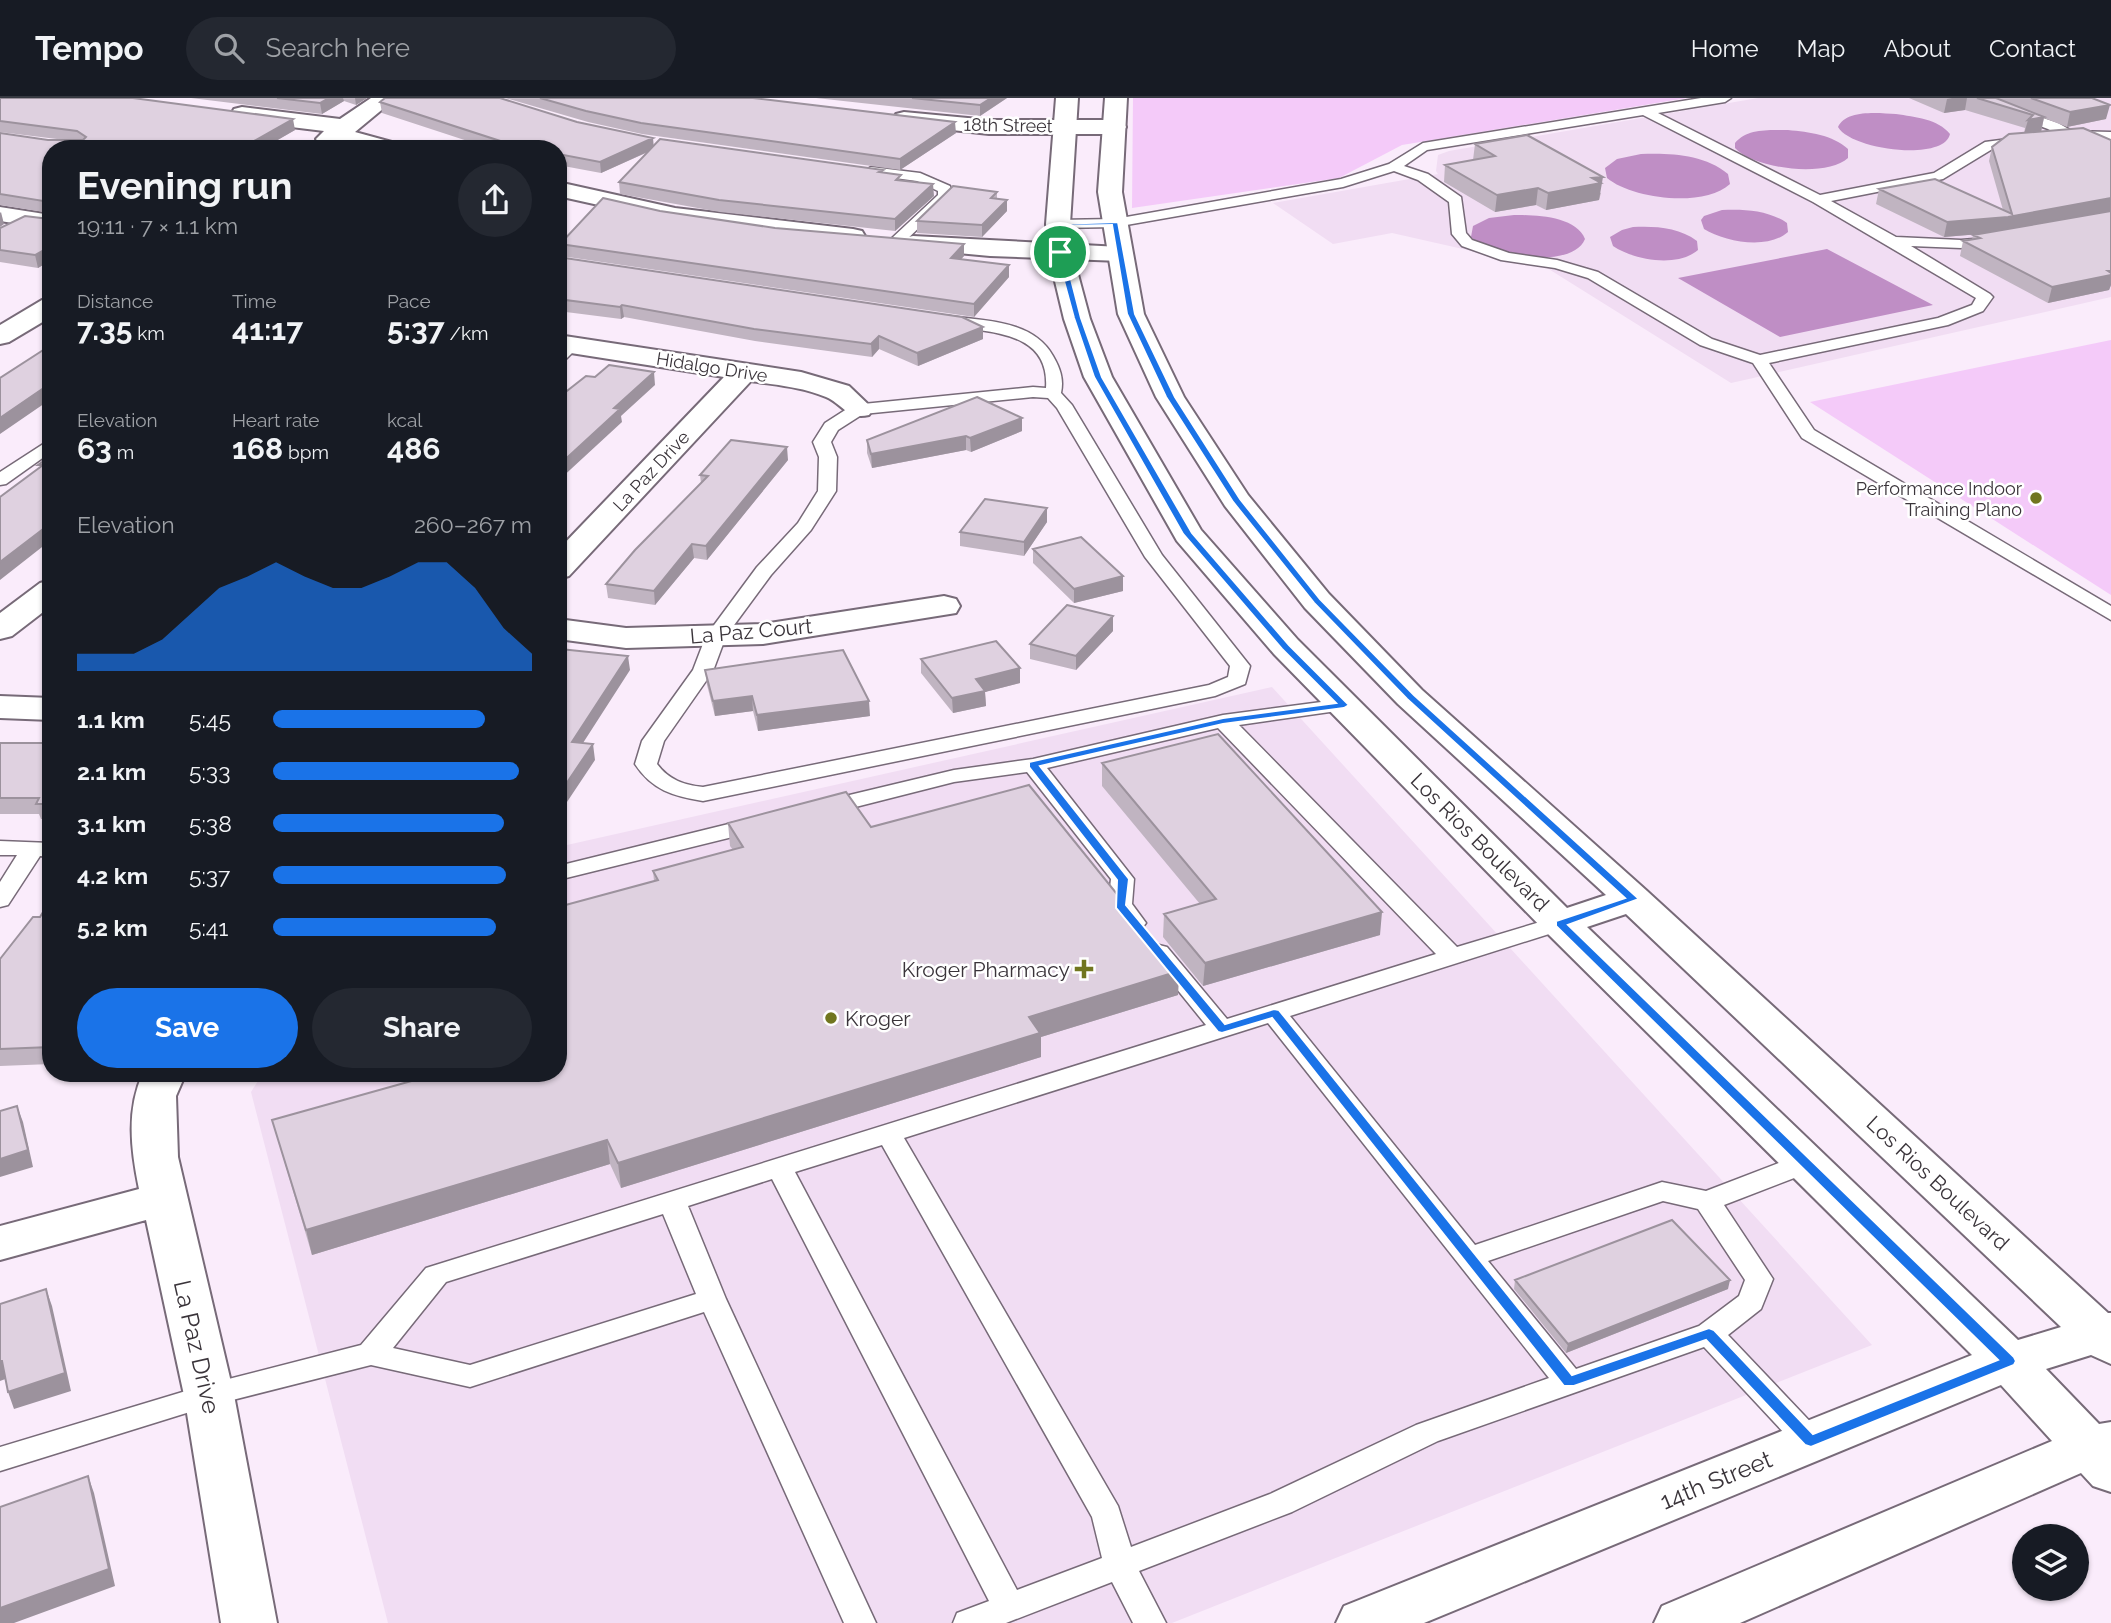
<!DOCTYPE html>
<html lang="en">
<head>
<meta charset="utf-8">
<style>
	:root { --surface:#171b24; --page:#242831; --text:#f1f3f6; --muted:#9ea1a6; --line:#363941; --accent:#1a73e8 }
	body { margin:0; font-family:Raleway,sans-serif; background:var(--page); color:var(--text); height:100vh; display:flex; flex-direction:column; font-size:26px; white-space:nowrap }
	* { box-sizing:border-box; margin:0 }
	p { font-size:23px; color:var(--muted) }
	.icon { flex:none; width:38px; height:38px; fill:none; stroke:currentColor; stroke-width:2; stroke-linecap:round; stroke-linejoin:round }
	.map { position:relative; flex:1; overflow:hidden }
	.sheet { position:absolute; left:42px; top:42px; width:525px; height:942px; display:flex; flex-direction:column; background:var(--surface); border-radius:28px; box-shadow:0 2px 5px #0004 }
	.sheet>* { flex:none }
	.buttons { position:absolute; left:2012px; top:1426px; display:grid; gap:14px }
	.buttons a { display:grid; place-items:center; width:77px; height:77px; border-radius:50%; background:var(--surface); box-shadow:0 2px 5px #0004; font-size:35px }
	.pin { position:absolute; display:grid; place-items:center; width:60px; height:60px; color:#fff; margin:-30px; border:4px solid #fff; border-radius:50%; box-shadow:0 2px 7px #0007 }
	.round { display:grid; place-items:center; flex:none; width:74px; height:74px; border-radius:37px; background:var(--page) }
	.headline { display:flex; align-items:center; justify-content:space-between; height:119px; padding:0 35px }
	h1 { font-size:38px; font-weight:700; line-height:52px }
	.stats { display:grid; grid-template-columns:repeat(3,1fr); gap:10px; height:119px; padding:7px 35px }
	.stats div { display:grid; align-content:center }
	.stats b { font-size:30px; font-weight:700 }
	.stats small { font-size:19px; font-weight:400 }
	.stats p { font-size:19px }
	.chart { height:196px; padding:14px 35px }
	.chart p { display:flex; justify-content:space-between }
	.chart svg { width:100%; height:126px; margin-top:7px; fill:var(--accent); opacity:.7 }
	.button { display:flex; gap:14px; margin-top:auto; padding:14px 35px }
	.button a { flex:1; height:80px; border-radius:42px; background:var(--accent); color:#fff; font-size:28px; font-weight:700; line-height:80px; text-align:center }
	.button a+a { background:var(--page); color:var(--text) }
	ul { padding:0 35px; list-style:none; font-size:23px }
	li { display:grid; grid-template-columns:112px 84px 1fr; align-items:center; height:52px }
	li i { height:18px; border-radius:9px; background:var(--accent) }
	header { display:flex; align-items:center; gap:42px; box-sizing:border-box; height:98px; padding:0 35px; background:var(--surface); border-bottom:2px solid var(--line) }
	header strong { font-size:33px }
	nav { display:flex; gap:38px; margin-inline-start:auto; font-size:24px }
	.search { width:490px; height:63px; background:var(--page); display:flex; align-items:center; gap:18px; box-sizing:border-box; padding:0 24px; border-radius:38px; color:var(--muted); font-size:26px }
	.map>svg:first-child { display:block }
	.built { fill:#f1ddf3 }
	.green { fill:#f4caf9 }
	.water { fill:#bf8ec5 }
	.lines { fill:none; stroke-linecap:round; stroke-linejoin:round }
	.lane-casing { stroke:#776a78; stroke-width:3 }
	.street-casing { stroke:#776a78; stroke-width:4 }
	.secondary-casing { stroke:#776a78; stroke-width:4 }
	.lane { fill:#fff; fill-rule:evenodd }
	.street { fill:#fff; fill-rule:evenodd }
	.secondary { fill:#fff; fill-rule:evenodd }
	.wall { fill:#c0b4c1 }
	.shaded-wall { fill:#9c929d }
	.building { fill:#dfd1e0; stroke:#9c929d; stroke-width:2 }
	.route { fill:#1a73e8; stroke:#fff; stroke-width:2; fill-rule:evenodd }
	.poi-dot { fill:#71761f; stroke:#fff; stroke-width:2.5 }
	.labels { text-anchor:middle; dominant-baseline:central; stroke-width:5; stroke-linejoin:round; paint-order:stroke }
	.far-street-label { font-size:18px; fill:#3a343a; stroke:#fff }
	.far-poi-label { font-size:18px; fill:#3a343a; stroke:#fff; text-anchor:end }
	.street-label { font-size:21px; fill:#3a343a; stroke:#fff }
	.poi-label { font-size:21px; fill:#3a343a; stroke:#fff; text-anchor:end }
	.near-street-label { font-size:24px; fill:#3a343a; stroke:#fff }
</style>
</head>
<body>
<header>
<strong>Tempo</strong>
<div class="search"><svg class="icon" aria-label="search" viewBox="0 0 24 24"><circle cx="10" cy="10" r="6"/><path d="M15 15l6 6"/></svg>Search here</div>
<nav><a>Home</a><a>Map</a><a>About</a><a>Contact</a></nav>
</header>
<div class="map">
<svg width="2111" height="1525" viewBox="0 0 2111 1525">
	<rect width="100%" height="100%" fill="#faecfb"/>
	<path class="built" d="M1758,0H2111V199L1731,285L1547,170L1392,135L1333,146L1273,105L1438,76L1436,73L1438,57L1449,53Z
		M1272,589L1872,1247L1172,1525H388L251,994L263,975H558V749Z"/>
	<path class="green" d="M1133,0H1687L1402,47L1339,80L1132,110Z
		M2111,242V497L1810,304Z"/>
	<path class="water" d="M1896,16C1915,19 1938,21 1950,36C1944,64 1851,52 1838,29C1846,11 1879,15 1896,16Z
		M1788,32C1809,34 1833,37 1848,51V60C1826,80 1754,71 1735,50V45C1747,30 1770,32 1788,32Z
		M1641,56C1670,55 1704,56 1728,76L1730,86C1704,110 1632,101 1607,80L1605,70L1617,61Z
		M1722,112C1744,111 1768,112 1787,125L1788,134C1768,152 1725,144 1704,131L1701,122L1704,118Z
		M1514,117C1535,117 1576,118 1585,141C1573,172 1488,159 1471,139L1473,128L1489,120Z
		M1633,129C1654,128 1679,129 1697,143L1698,152C1677,170 1634,162 1613,148L1610,139L1622,132Z
		M1827,151L1933,207L1780,239L1678,180Z"/>
	<g class="lines">
		<defs>
			<path id="lane" d="M1701,0H1731L1725,4L1658,15L1820,97L1934,75L1985,44L2031,38V44L1994,50L1943,81L1831,103L1896,139L1961,142L1999,139L2001,142L1999,145L1961,150L1911,148L1990,196L1993,199L1983,213L1948,227L1769,265L1814,332L2111,508V522L1802,340L1753,265L1700,247L1588,180L1555,170L1501,162L1462,148L1452,136L1449,104L1418,82L1394,73L1343,89L1115,129L1058,130L1051,126L1058,122L1115,121L1341,81L1389,66L1423,45ZM1643,17L1813,104L1976,200L1972,207L1938,220L1760,257L1712,241L1598,174L1557,162L1509,155L1472,142L1466,135L1461,99L1428,76L1404,68L1427,52Z
				M1965,0H1983L2058,25L2072,33L2111,34V42L2064,40L2048,31Z
				M871,69L920,75L950,88L952,98L902,146H892L890,143L892,140L938,97V93L917,83L866,76L864,73Z
				M949,218C985,223 1033,222 1053,258C1060,270 1064,281 1061,295L1072,307L1162,457L1250,568L1245,586L1215,598L703,703C673,698 652,692 635,666L642,643L693,572L706,538L757,469L798,425L818,393L819,359L813,344L825,325L853,307L1033,289L1046,290C1050,229 983,236 943,226L941,223ZM1033,299L1048,300L1057,310L1145,459L1230,568L1228,579L1209,587L703,689C684,687 669,682 657,666L664,643L713,573L726,538L771,477L811,432L836,393L837,359L831,344L838,332L863,316Z
				M572,242L580,247L564,263L558,265V251Z
				M51,341V354L6,386L0,387V374Z
				M1344,601L1351,603L1354,607L1351,611L1239,627L1457,849L1560,818L1568,820L1572,825L1568,830L1290,918L1475,1147L1662,1084L1706,1093L1797,1058L1806,1056L1815,1058L1819,1065L1815,1072L1724,1107L1773,1181L1761,1211L1728,1237L1821,1335L1825,1343L1821,1351L1810,1355L1799,1351L1704,1249L1438,1343L1292,1414L1139,1473L1166,1525H1133L1112,1484L1006,1525H953L957,1515L989,1503L772,1081L688,1108L726,1201L876,1525H844L704,1214L470,1289L371,1267L209,1308L0,1373V1349L209,1286L361,1247L426,1170L1206,927L1151,859L1147,854L1151,849L1159,847L1167,849L1227,921L1436,856L1218,630L1047,670L1134,781L1132,806L1146,825L1142,830C1124,835 1118,821 1108,807L1111,781L1027,674L954,684L824,717L816,715L813,710L816,705L954,672L1033,661L1223,617ZM1268,925L1549,1280L1416,1327L1270,1396L1131,1449L1118,1408L904,1040ZM882,1047L1092,1419L1102,1460L1017,1492L795,1074ZM1663,1103L1698,1111L1745,1182L1739,1198L1699,1228L1576,1271L1488,1163ZM663,1116L696,1196L470,1267L393,1250L446,1184Z
				M757,719L765,721L768,726L765,731L558,782V768Z
				M0,743L51,745V759L40,758L8,807L0,809V784L17,757H0Z"/>
			<path id="street" d="M371,0H396L355,34L399,46L402,51H365L338,43L327,48L319,46L316,41L324,33L242,23L234,21L231,16L234,11L242,9L340,21Z
				M904,14L989,22H1115L1123,24L1126,29L1123,34L1115,36H989L896,26L893,21L896,16Z
				M558,84L675,110L853,131L862,133L865,138L862,143L853,145L675,124L558,98Z
				M0,109L51,117V131L0,123Z
				M913,138L1120,149L1129,151L1132,156L1129,161L1120,163L990,158L904,150L901,145L904,140Z
				M51,200V219L9,244L0,246V227L42,202Z
				M558,237L801,274L849,288L873,311L869,317C847,322 844,307 826,299C803,289 776,287 751,283L569,478L558,481V452L724,279L558,253Z
				M51,482V508L12,538L0,541V515L40,485Z
				M944,498L956,501L960,508L956,515L763,546L626,550L558,541V521L626,530L763,526Z
				M0,598L51,600V622L0,620Z
				M143,975H186L176,998L178,1059L234,1297L277,1525H221L184,1297L146,1122L0,1162V1128L139,1091C131,1052 126,1012 143,975Z"/>
			<path id="secondary" d="M1056,0H1078L1070,126L1072,154L1090,221L1112,279L1201,432L1298,542L1567,810L1606,797L1398,606L1305,510L1225,408L1156,299L1118,216L1098,94L1105,0H1127L1122,94L1144,216L1184,299L1248,397L1329,496L1422,592L1647,793L2108,1215H2111V1266L2091,1257L2046,1271L2099,1326L2111,1324V1394L2093,1388L2081,1375L1740,1525H1654L1662,1508L2052,1343L2001,1287L1424,1525H1336L1344,1508L1972,1257L1546,834L1274,556L1177,443L1084,279L1064,221L1048,154L1046,126ZM1626,816L2061,1229L2018,1242L1587,829Z"/>
		</defs>
		<use href="#lane" class="lane-casing"/>
		<use href="#street" class="street-casing"/>
		<use href="#secondary" class="secondary-casing"/>
		<use href="#lane" class="lane"/>
		<use href="#street" class="street"/>
		<use href="#secondary" class="secondary"/>
	</g>
	<path class="wall" d="M0,0L295,32L262,51H51V162L38,170L0,164V130L50,121V115L0,107V35L48,42H65L0,34Z
		M191,0H367L356,7L344,3L322,16Z
		M505,0H753L956,35L900,72L642,36L588,24Z
		M816,0H1007L980,18Z
		M1909,0H2092L2106,21L2067,29L2044,20L2041,34L2111,42V187L2109,192L2048,205L1960,158L1963,143L1972,142L1973,137L1979,136L1944,139L1876,106L1879,91L2003,112L1989,63L1992,49L2024,35L2025,30L1965,12L1944,15Z
		M380,4L577,24L653,40V48L883,75L901,82L934,98L895,133L720,114L620,96L619,84L648,54L601,75L558,67V51H492L382,15Z
		M1475,46L1601,95L1599,102L1546,112L1536,107L1495,114L1444,84L1445,67L1473,62Z
		M997,94V101L1007,113L982,139L917,135V123Z
		M660,113L964,158L961,161L1009,167V179L974,219L561,158L560,146Z
		M558,159L983,229V241L918,268L879,251L872,259L755,243L624,219L621,221L558,213Z
		M1022,333L971,354L966,352L872,370L867,355V342Z
		M788,362L707,462L694,460L655,507L608,500L606,486L701,385L700,377Z
		M1047,410V424L1024,458L960,448V434Z
		M1033,451L1123,493L1074,505L1033,465Z
		M1113,533L1076,572L1030,561V546Z
		M921,561L1020,570V585L985,594L986,608L953,615L921,575Z
		M705,572L870,618L758,633L753,613L715,618L707,587Z
		M0,645H51V721H41L39,716H0Z
		M1102,665L1380,837L1203,888L1163,839L1164,816L1200,806L1102,688Z
		M728,725L871,729L1179,873L1178,897L1041,939V959L621,1090L610,1066L312,1157L272,1022L558,975V809L654,783L653,773L733,752L730,748Z
		M51,801V966L0,968V861L40,819Z
		M1515,1182L1728,1191L1566,1255L1514,1191Z"/>
	<path class="shaded-wall" d="M329,0H343L344,3L322,16L320,5Z
		M355,0H367L356,7Z
		M991,0H1007L980,18V7Z
		M1952,0H1967L1965,12L1944,15L1947,1Z
		M2110,7L2106,21L2067,29L2070,14Z
		M2044,19L2041,34L2024,36L2028,22Z
		M293,21L295,32L262,51H240Z
		M955,24L956,35L900,72V61Z
		M653,40L654,51L601,75L600,64Z
		M1603,79L1599,102L1546,112L1548,95L1592,80Z
		M933,86L934,98L895,133V121Z
		M1538,90L1536,107L1495,114L1497,97Z
		M2111,100V114L2004,134L1944,139L1947,124L2008,119Z
		M1007,102V113L982,139V127Z
		M1,114L4,126L0,129V115Z
		M964,146V158L951,172V160Z
		M51,148V162L38,170L35,157Z
		M1009,167V179L974,219V206Z
		M2108,173H2111V187L2109,192L2048,205L2052,189Z
		M622,207L624,219L621,221L620,209Z
		M983,229V241L918,268L917,255Z
		M879,238V251L872,259L871,246Z
		M654,274L655,287L621,318L622,324L558,383V368L614,310Z
		M51,285V301L0,336V320Z
		M1022,320V333L971,354L970,340Z
		M966,338V352L872,370L871,356Z
		M787,349L788,362L707,462L706,448Z
		M1047,410V424L1024,458V444Z
		M51,425V442L0,482V464Z
		M692,446L694,460L655,507L654,493Z
		M1123,478V493L1074,505V491Z
		M1113,518V533L1076,572V558Z
		M628,558L630,572L574,659L572,644Z
		M1020,570V585L985,594L986,608L953,615L952,600L976,581Z
		M752,598L753,613L715,618L713,603Z
		M869,603L870,618L758,633L757,617Z
		M593,646L595,662L559,716L558,698Z
		M1382,814L1380,837L1203,888L1205,865Z
		M1179,873L1178,897L1041,939V959L621,1090L618,1065L1029,919Z
		M17,1008L23,1024L33,1069L0,1079V1061Z
		M607,1042L610,1066L312,1157L306,1132Z
		M1730,1182L1728,1191L1566,1255L1568,1246Z
		M46,1191L52,1208L71,1293L14,1311L8,1294Z
		M0,1263H2L8,1280L0,1283Z
		M88,1378L94,1395L115,1488L14,1525H0V1510Z"/>
	<path class="building" d="M0,0H133L293,21L240,51H51V148L35,157L0,152V130L25,118L50,121V104L0,96V35L48,42H83L86,39L77,33L0,23Z
		M277,0H329L320,5Z
		M385,0H500L577,24L653,40L600,64L558,56V51H525L380,4Z
		M540,0H753L955,24L900,61L641,25L586,13Z
		M912,0H991L980,7Z
		M1977,0H1996L2044,19L2028,22L2033,17Z
		M2031,0H2092L2110,7L2070,14Z
		M2083,30L2111,42V100L2008,119L1947,124L1879,91L1935,81L2012,116L1992,49L2009,36Z
		M1527,37L1603,79L1592,80L1601,85L1548,95L1538,90L1497,97L1445,67L1495,58L1475,46Z
		M660,41L883,72L879,74L901,77L896,82L933,86L895,121L719,102L619,84Z
		M953,88L997,94L991,100L1007,102L982,127L917,123Z
		M603,100L660,113L775,130L964,146L951,160L1009,167L974,206L560,146Z
		M2111,113V173H2108L2111,175V177L2052,189L1963,143L1980,140L1973,137Z
		M558,159L962,219L983,229L917,255L879,238L871,246L754,231L622,207L620,209L558,201Z
		M51,247V285L0,320V280Z
		M609,267L654,274L614,310L620,311L558,368V300L586,278L595,279Z
		M977,299L1022,320L970,340L966,338L871,356L867,342Z
		M731,342L787,349L706,448L692,446L654,493L606,486L635,452L708,378L700,377Z
		M51,358V425L0,464V399L43,367H38Z
		M985,401L1047,410L1024,444L960,434Z
		M1081,439L1123,478L1074,491L1033,451Z
		M1067,507L1113,518L1076,558L1030,546Z
		M996,543L1020,570L976,581L985,593L952,600L921,561Z
		M560,551L628,558L572,644L593,646L558,698V553Z
		M843,552L869,603L757,617L752,598L713,603L705,572Z
		M1218,636L1382,814L1205,865L1164,816L1216,801L1102,665Z
		M0,645H51V706H36L39,700H0Z
		M1029,687L1179,873L1029,919L1040,935L618,1065L607,1042L306,1132L272,1022L440,975H558V941H559L558,939V809L658,782L653,773L743,749L728,725L846,694L871,729Z
		M51,801V949L0,951V861L33,819H40Z
		M17,1008L28,1052L0,1061V1013Z
		M1672,1122L1730,1182L1568,1246L1515,1182Z
		M46,1191L65,1275L8,1294L2,1263H0V1206Z
		M88,1378L109,1471L0,1510V1409Z"/>
	<path class="route" d="M1118,124L1135,216L1175,299L1240,401L1320,501L1414,597L1639,801L1568,827L2014,1259L2016,1263L2014,1267L1811,1349L1805,1347L1706,1242L1574,1288H1564L1272,920L1222,935L1218,934L1116,810L1117,782L1029,669V664L1223,620L1336,605L1282,551L1183,436L1094,279L1074,220L1056,154L1054,126ZM1112,127L1127,216L1166,299L1233,404L1314,505L1407,601L1625,800L1556,823V828L1998,1262L1813,1336L1714,1232L1709,1230L1572,1277L1279,912L1274,911L1225,926L1126,807L1129,781L1040,668L1223,626L1344,610L1349,607L1289,547L1192,435L1102,279L1081,220L1064,154L1061,128Z"/>
	<g class="poi-dot">
		<circle cx="2036" cy="400" r="7"/>
		<path d="M1080.5 860.5h7v7h7v7h-7v7h-7v-7h-7v-7h7z"/>
		<circle cx="831" cy="920" r="7"/>
	</g>
	<g class="labels">
		<g class="far-street-label">
			<text transform="translate(1008 27) rotate(1)">18th Street</text>
			<text transform="translate(712 269) rotate(9)">Hidalgo Drive</text>
			<text transform="translate(651 373) rotate(-47)">La Paz Drive</text>
		</g>
		<g class="far-poi-label">
			<text x="2022" y="390">Performance Indoor<tspan x="2022" dy="21">Training Plano</tspan></text>
		</g>
		<g class="street-label">
			<text transform="translate(751 533) rotate(-5)">La Paz Court</text>
			<text transform="translate(1480 744) rotate(45)">Los Rios Boulevard</text>
			<text transform="translate(1938 1085) rotate(43)">Los Rios Boulevard</text>
		</g>
		<g class="poi-label">
			<text x="1070" y="871">Kroger Pharmacy</text>
			<text x="845" y="920" text-anchor="start">Kroger</text>
		</g>
		<g class="near-street-label">
			<text transform="translate(197 1249) rotate(77)">La Paz Drive</text>
			<text transform="translate(1716 1382) rotate(-22)">14th Street</text>
		</g>
	</g>
</svg>
<div class="buttons">
<a><svg class="icon" aria-label="layers" viewBox="0 0 24 24"><path d="M12 4l9 5-9 5-9-5zM3 14l9 5 9-5"/></svg></a>
</div>
<div class="pin" style="left:1060px;top:154px;background:#1e9e55"><svg class="icon" aria-label="arrive" viewBox="0 0 24 24"><path d="M6 21V4h12l-3 4 3 4H6"/></svg></div>
<section class="sheet">
<div class="headline"><div><h1>Evening run</h1><p>19:11 · 7 × 1.1 km</p></div><a class="round"><svg class="icon" aria-label="share" viewBox="0 0 24 24"><path d="M12 15V3M7 8l5-5 5 5M5 13v7h14v-7"/></svg></a></div>
<div class="stats">
<div><p>Distance</p><b>7.35<small> km</small></b></div>
<div><p>Time</p><b>41:17</b></div>
<div><p>Pace</p><b>5:37<small> /km</small></b></div>
</div>
<div class="stats">
<div><p>Elevation</p><b>63<small> m</small></b></div>
<div><p>Heart rate</p><b>168<small> bpm</small></b></div>
<div><p>kcal</p><b>486</b></div>
</div>
<div class="chart"><p><span>Elevation</span>260–267 m</p>
<svg viewBox="0 0 160 44" preserveAspectRatio="none"><path d="M0 44V38L10 38L20 38L30 33L40 24L50 15L60 11L70 6L80 11L90 15L100 15L110 11L120 6L130 6L140 15L150 29L160 38V44z"/></svg>
</div>
<ul>
<li><b>1.1 km</b>5:45<i style="width:82%"></i></li>
<li><b>2.1 km</b>5:33<i style="width:95%"></i></li>
<li><b>3.1 km</b>5:38<i style="width:89%"></i></li>
<li><b>4.2 km</b>5:37<i style="width:90%"></i></li>
<li><b>5.2 km</b>5:41<i style="width:86%"></i></li>
</ul>
<div class="button"><a>Save</a><a>Share</a></div>
</section>
</div>
</body>
</html>
